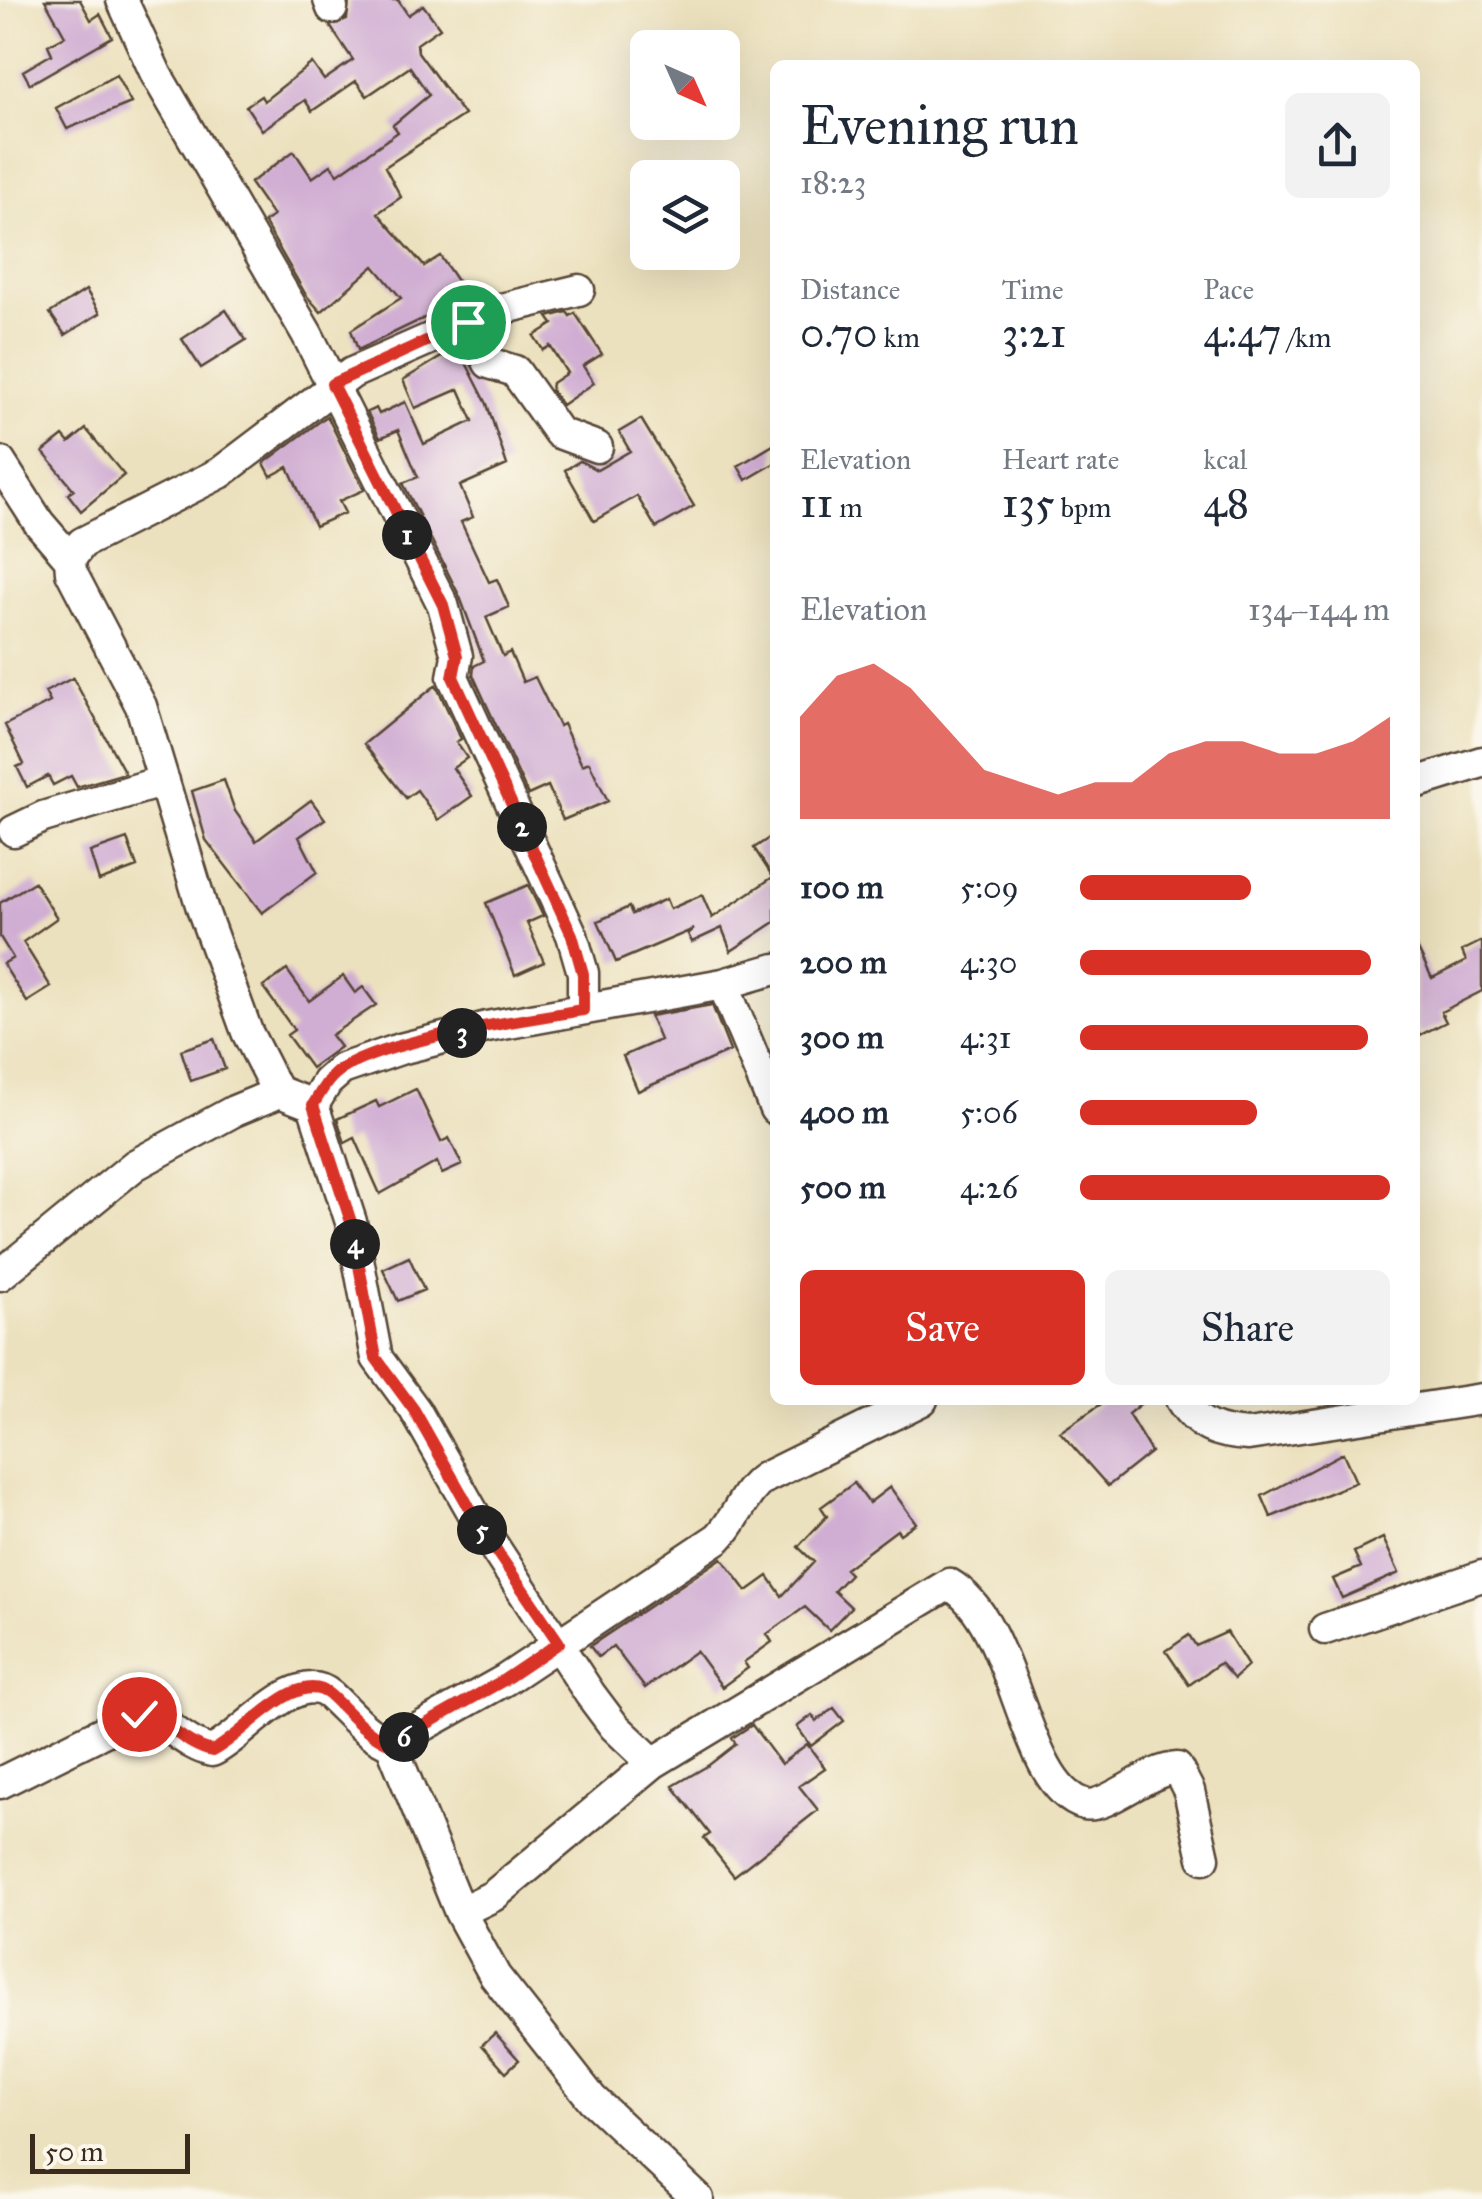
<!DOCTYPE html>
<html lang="en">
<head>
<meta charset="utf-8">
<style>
	:root { --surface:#fff; --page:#f2f2f3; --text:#1f2937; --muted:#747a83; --accent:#d93025 }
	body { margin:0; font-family:"IM FELL Great Primer",serif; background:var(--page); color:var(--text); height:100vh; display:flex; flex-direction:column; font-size:38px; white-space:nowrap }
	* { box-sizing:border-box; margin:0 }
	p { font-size:32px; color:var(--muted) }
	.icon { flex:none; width:55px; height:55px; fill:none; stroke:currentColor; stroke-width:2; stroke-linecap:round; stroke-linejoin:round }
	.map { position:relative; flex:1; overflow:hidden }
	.drawer { position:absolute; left:770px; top:60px; width:650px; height:1345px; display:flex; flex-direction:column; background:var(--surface); border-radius:15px; box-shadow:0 10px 40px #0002 }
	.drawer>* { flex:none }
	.needle { width:65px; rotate:135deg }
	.fabs { position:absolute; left:630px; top:30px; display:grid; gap:20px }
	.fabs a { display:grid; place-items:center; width:110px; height:110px; border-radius:15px; background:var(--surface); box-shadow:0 10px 40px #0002; font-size:50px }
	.scale { position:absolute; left:30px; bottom:25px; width:160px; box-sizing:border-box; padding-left:10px; border:5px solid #3b2a1e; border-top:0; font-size:28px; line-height:35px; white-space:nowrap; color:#3b2a1e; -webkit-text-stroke:8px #fbf7ec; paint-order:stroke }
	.pin { position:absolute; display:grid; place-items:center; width:85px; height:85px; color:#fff; margin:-42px; border:5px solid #fff; border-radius:50%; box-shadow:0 2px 10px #0007 }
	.km { position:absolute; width:50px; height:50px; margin:-25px; border-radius:50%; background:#222; color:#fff; font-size:28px; line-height:50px; text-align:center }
	.round { display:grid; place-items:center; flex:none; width:105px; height:105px; border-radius:15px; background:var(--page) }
	.overview { display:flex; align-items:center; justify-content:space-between; height:170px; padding:0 30px }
	h1 { font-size:55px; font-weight:600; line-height:75px }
	.figures { display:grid; grid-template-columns:repeat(3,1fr); gap:15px; height:170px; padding:10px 30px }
	.figures div { display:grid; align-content:center }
	.figures b { font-size:42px; font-weight:600 }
	.figures small { font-size:28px; font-weight:400 }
	.figures p { font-size:28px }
	.chart { height:280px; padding:20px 30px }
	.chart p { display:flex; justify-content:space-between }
	.chart svg { width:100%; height:180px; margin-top:10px; fill:var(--accent); opacity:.7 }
	.primary-button { display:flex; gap:20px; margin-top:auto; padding:20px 30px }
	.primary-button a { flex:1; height:115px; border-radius:15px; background:var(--accent); color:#fff; font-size:40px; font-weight:600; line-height:115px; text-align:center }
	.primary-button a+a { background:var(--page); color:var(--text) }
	ul { padding:0 30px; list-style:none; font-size:32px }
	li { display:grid; grid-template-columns:160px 120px 1fr; align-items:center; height:75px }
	li i { height:25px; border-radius:12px; background:var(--accent) }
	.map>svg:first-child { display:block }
	.building { fill:#d0add3 }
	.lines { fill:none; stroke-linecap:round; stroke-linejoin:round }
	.minor-casing { stroke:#564536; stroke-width:35 }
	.minor { stroke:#fff; stroke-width:30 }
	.route-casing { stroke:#fff; stroke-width:20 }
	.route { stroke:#d93025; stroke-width:12 }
</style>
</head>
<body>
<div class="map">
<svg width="1482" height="2199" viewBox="0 0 1482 2199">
	<rect width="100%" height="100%" fill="#fbf7ec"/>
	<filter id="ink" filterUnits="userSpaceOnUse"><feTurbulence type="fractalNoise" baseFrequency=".01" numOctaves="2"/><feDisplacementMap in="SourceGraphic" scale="20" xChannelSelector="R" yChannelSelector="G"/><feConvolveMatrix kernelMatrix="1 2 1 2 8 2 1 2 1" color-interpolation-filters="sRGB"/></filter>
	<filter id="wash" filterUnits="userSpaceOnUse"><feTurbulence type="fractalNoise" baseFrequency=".0048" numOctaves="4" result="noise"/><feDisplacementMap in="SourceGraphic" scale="40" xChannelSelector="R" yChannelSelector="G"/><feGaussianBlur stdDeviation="2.25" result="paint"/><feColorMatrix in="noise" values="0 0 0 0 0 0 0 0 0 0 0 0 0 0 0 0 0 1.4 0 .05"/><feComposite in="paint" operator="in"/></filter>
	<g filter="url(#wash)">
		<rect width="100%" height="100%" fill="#ece1be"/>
		<g id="blocks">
			<path class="building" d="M45,0H80L91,20L100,14L112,37L30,84L23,71L52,54L48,45L65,36Z
				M349,0H398L408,15L423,5L440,28L417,44L418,52L464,115L385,167L401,197L378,213L424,266L440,256L468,297L358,350L351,330L401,298L374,266L321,312L306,295L264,222L273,216L250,183L294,151L312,178L331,165L338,174L398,132L393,125L429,95L410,67L367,96L356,81L312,111L305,100L262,130L246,106L261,96L264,101L312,63L324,80L353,60L330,26L347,19Z
				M116,75L131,103L67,129L56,108Z
				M86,290L100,313L65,335L50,313Z
				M226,310L246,340L201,368L182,339Z
				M567,312L570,316L575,313L602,354L583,366L594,383L562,405L551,390L552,383L567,373L550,346L543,350L534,336L553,324L548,317Z
				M458,347L487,404L507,465L460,486L473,517L461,522L489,582L497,579L509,607L486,617L503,656L510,652L523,682L535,677L559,726L563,724L582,765L589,762L608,801L563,820L548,786L528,795L473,675L474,666L484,661L460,597L403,483L418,477L398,430L380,438L367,412L376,408L379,414L405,402L424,444L473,421L459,389L415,408L403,380Z
				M327,416L364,490L339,501L345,513L315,526L288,467L271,476L264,463Z
				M641,419L694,506L656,528L637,496L594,521L565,470L580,461L597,470L630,451L619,432Z
				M86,429L124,475L81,511L68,494L74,490L43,452L63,436L69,443Z
				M775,444V463L746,480L738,466Z
				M73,678L125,773L77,787L71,776L53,785L48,776L27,787L17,767L24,764L5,725L50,702L45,692Z
				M436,685L461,739L456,742L467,758L453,768L472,796L438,820L417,790L406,798L364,744Z
				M224,780L235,811L256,841L311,800L325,819L299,837L317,872L262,913L206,840L192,791Z
				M775,834V922L731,951L722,928L692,942L688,934L694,929L616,962L598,921L629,907L632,914L666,899L670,909L702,895L712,918L773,877L754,848Z
				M127,839L137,867L99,881L90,852Z
				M34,882L57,918L23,942L51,987L27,1002L3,964L13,958L0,937V903Z
				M528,885L543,916L527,923L544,962L515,975L486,903Z
				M1482,941V991L1441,1012L1446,1022L1420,1035L1415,1025V943L1432,978L1466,961L1462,951Z
				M287,970L309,1001L343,976L355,993L363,987L376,1005L331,1035L340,1047L311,1068L287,1035L294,1030L263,987Z
				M712,1005L730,1051L638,1091L623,1056L660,1040L650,1016Z
				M214,1039L225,1069L191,1081L181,1050Z
				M416,1089L441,1142L449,1138L462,1165L442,1174L437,1162L380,1194L355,1138L345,1143L337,1119L376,1101L379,1107Z
				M409,1257L424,1290L398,1301L383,1269Z
				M1107,1400H1145L1128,1414L1151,1452L1108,1486L1060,1432Z
				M1343,1453L1356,1482L1271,1517L1262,1496Z
				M854,1483L869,1503L890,1487L916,1523L900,1534L897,1530L845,1569L850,1574L834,1591L851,1607L829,1630L805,1607L767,1634L772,1642L744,1662L748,1668L722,1687L696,1651L645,1688L613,1646L598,1657L590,1646L722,1558L747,1591L768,1576L782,1596L814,1562L798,1547L827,1516L821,1507Z
				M1383,1538L1399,1573L1342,1598L1333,1579L1361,1567L1354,1552Z
				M1227,1632L1248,1666L1234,1679L1220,1663L1189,1685L1166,1651L1189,1635L1196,1646Z
				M834,1708L844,1721L811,1746L797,1727L812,1715L816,1721Z
				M752,1725L781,1764L807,1744L825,1768L799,1786L818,1810L734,1876L704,1838L710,1834L673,1786L709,1765L736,1744L732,1738Z
				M495,2033L519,2060L506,2072L482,2045Z"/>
		</g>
	</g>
	<g filter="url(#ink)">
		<use href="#blocks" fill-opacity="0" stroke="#564536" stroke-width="2.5"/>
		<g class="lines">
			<defs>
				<path id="minor" d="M122,0L156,74L307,334L443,605L457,656L453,677L572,935L583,973V1009
					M329,0L332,8
					M468,322L489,363L515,371L559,433L597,447
					M0,462L39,523L70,559
					M1415,783L1482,762
					M14,831L43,817L164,781
					M775,969L723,984L487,1027L400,1049L342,1069L327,1082L313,1105L351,1222L377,1358L415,1410L483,1530L590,1694L614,1726L653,1763L949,1584C1018,1623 1021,1786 1084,1804C1106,1810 1148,1769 1177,1768L1189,1791L1204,1858
					M723,984L775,1109
					M313,1105L277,1091L247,1032L202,908L141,706L71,572L70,559L82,543L220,473L352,373L493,311L579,290
					M0,1275L135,1165L234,1111L280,1092
					M1181,1400C1198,1427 1218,1433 1248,1435L1482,1399
					M1325,1629L1482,1576
					M0,1783L139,1714C167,1719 184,1745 212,1751C244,1736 297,1666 330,1695C349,1712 366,1735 391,1744
					M460,1912L493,1896L653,1763
					M698,2199L592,2099L495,1976L460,1912L391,1744L505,1680L718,1538C737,1520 743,1492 764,1478L922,1400"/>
			</defs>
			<use href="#minor" class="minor-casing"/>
			<use href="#minor" class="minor"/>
		</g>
	</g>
	<g class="lines" filter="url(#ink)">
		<defs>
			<path id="route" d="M139,1714C167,1719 184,1745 212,1751C244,1736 297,1666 330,1695C349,1712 366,1735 391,1744L504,1680L559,1643L482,1530L414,1410L376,1358L351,1222L313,1105C321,1092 328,1077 342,1069C392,1038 522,1020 583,1010V974L572,935L453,677L457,656L443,605L332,384L468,322"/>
		</defs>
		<use href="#route" class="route-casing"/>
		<use href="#route" class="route"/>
	</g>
</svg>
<div class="fabs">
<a><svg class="needle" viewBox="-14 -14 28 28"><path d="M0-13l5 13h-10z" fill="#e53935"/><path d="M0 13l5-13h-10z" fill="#747a83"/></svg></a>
<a><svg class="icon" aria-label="layers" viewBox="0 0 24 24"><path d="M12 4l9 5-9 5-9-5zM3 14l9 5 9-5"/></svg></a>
</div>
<div class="scale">50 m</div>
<div class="pin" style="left:468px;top:322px;background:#1e9e55"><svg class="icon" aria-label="arrive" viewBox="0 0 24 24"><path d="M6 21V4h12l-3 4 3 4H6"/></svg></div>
<div class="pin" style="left:139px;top:1714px;background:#d93025"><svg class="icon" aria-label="check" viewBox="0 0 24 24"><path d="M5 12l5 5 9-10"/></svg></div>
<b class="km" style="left:407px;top:535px">1</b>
<b class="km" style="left:522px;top:827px">2</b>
<b class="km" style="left:462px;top:1033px">3</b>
<b class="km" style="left:355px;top:1244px">4</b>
<b class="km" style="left:482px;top:1530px">5</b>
<b class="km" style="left:404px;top:1737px">6</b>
<section class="drawer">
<div class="overview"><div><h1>Evening run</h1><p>18:23</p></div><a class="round"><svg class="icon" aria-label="share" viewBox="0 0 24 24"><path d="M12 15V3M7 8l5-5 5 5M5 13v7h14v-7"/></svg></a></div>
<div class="figures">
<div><p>Distance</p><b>0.70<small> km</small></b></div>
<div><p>Time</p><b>3:21</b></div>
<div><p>Pace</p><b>4:47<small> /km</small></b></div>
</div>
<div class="figures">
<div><p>Elevation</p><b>11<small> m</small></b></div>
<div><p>Heart rate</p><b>135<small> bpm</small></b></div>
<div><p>kcal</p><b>48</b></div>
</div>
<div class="chart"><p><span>Elevation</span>134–144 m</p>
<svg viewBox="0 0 160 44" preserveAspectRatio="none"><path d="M0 44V19L10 9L20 6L30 12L40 22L50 32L60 35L70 38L80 35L90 35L100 28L110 25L120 25L130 28L140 28L150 25L160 19V44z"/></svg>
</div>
<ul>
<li><b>100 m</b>5:09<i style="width:55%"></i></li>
<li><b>200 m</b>4:30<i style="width:94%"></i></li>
<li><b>300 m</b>4:31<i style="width:93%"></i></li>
<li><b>400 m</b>5:06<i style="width:57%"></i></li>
<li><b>500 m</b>4:26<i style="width:100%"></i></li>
</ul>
<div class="primary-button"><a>Save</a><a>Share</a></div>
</section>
</div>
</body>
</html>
